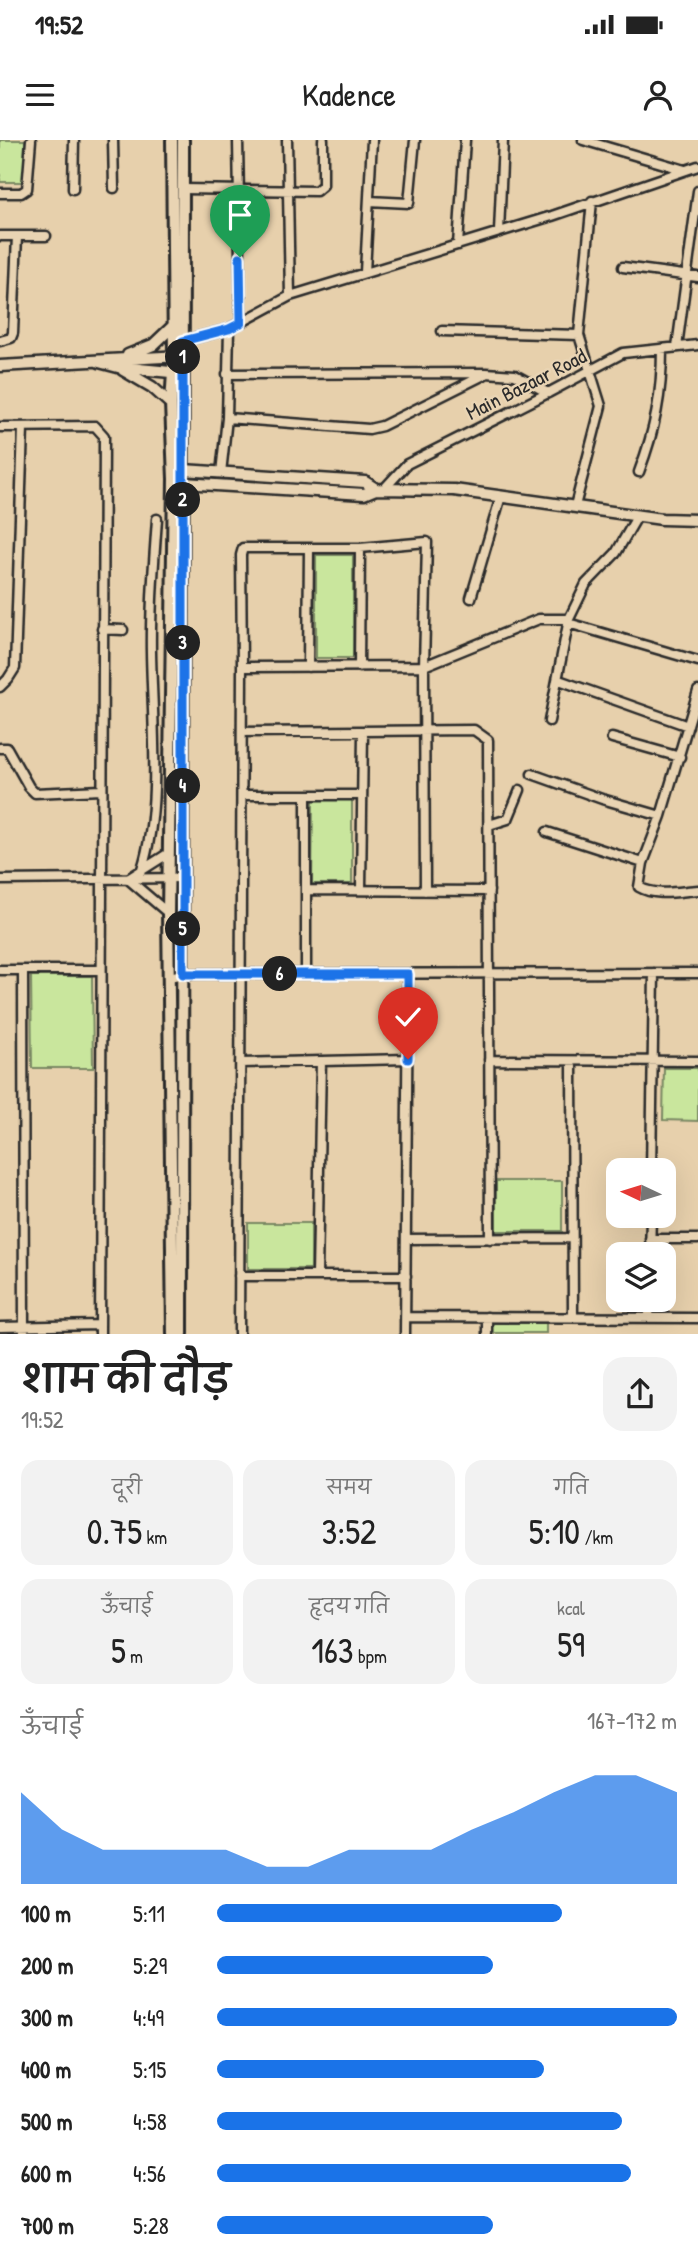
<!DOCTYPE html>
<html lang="hi">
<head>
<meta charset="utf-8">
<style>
	:root { --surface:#fff; --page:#f2f2f2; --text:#222; --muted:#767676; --accent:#1a73e8 }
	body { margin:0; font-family:"Patrick Hand","Playpen Sans Deva",sans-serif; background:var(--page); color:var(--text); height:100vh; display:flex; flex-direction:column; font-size:26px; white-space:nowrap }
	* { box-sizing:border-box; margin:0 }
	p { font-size:23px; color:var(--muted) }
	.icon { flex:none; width:38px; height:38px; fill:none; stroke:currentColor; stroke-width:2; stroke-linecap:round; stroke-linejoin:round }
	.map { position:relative; height:1194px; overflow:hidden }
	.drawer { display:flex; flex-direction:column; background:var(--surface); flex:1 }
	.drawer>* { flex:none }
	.needle { width:46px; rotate:274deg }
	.tools { position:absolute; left:606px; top:1018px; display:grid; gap:14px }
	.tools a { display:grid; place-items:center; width:70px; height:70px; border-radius:14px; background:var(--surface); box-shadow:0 7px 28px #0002; font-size:35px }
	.pin { position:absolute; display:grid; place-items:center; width:60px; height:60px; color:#fff; margin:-72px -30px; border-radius:50% 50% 50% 0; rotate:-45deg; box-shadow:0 0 7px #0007 }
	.pin .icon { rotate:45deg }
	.km { position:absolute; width:35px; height:35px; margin:-18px; border-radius:50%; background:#222; color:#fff; font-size:19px; line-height:35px; text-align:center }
	.round { display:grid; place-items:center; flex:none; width:74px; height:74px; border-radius:21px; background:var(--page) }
	.summary { display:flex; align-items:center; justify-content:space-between; height:119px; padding:0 21px }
	h1 { font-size:38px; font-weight:600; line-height:52px }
	.figures { display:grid; grid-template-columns:repeat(3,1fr); gap:10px; height:119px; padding:7px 21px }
	.figures div { display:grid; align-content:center; border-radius:18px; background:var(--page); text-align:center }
	.figures b { font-size:35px; font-weight:600 }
	.figures small { font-size:19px; font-weight:400 }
	.figures p { font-size:19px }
	.chart { height:196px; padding:14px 21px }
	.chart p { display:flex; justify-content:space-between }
	.chart svg { width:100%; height:126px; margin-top:7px; fill:var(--accent); opacity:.7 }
	ul { padding:0 21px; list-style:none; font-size:23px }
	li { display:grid; grid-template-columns:112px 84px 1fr; align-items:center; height:52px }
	li i { height:18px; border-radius:9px; background:var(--accent) }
	.status { display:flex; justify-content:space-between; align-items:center; height:49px; padding:0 35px; background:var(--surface); direction:ltr }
	.status svg { height:19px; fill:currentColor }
	header { display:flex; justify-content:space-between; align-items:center; height:91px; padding:0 21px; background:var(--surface); font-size:32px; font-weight:600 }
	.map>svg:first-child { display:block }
	.park { fill:#c9e69d; stroke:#7a8864; stroke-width:2 }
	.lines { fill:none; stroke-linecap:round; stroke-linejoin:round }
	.minor-casing { stroke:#2b2b2b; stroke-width:13 }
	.tertiary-casing { stroke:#2b2b2b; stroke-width:15 }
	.secondary-casing { stroke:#2b2b2b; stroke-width:16 }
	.minor { stroke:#e9d4b3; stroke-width:8 }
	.tertiary { stroke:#e9d4b3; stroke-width:10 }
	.secondary { stroke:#e9d4b3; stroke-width:10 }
	.route-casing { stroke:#fff; stroke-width:14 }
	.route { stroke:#1a73e8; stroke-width:9 }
	.labels { text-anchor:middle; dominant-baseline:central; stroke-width:5; stroke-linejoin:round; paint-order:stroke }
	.street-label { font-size:21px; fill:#2b2b2b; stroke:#e9d4b3 }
</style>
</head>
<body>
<div class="status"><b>19:52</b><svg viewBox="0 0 49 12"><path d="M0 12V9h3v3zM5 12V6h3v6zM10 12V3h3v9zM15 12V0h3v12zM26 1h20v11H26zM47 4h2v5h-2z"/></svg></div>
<header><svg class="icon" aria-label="menu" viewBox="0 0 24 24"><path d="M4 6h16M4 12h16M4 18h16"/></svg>Kadence<svg class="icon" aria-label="person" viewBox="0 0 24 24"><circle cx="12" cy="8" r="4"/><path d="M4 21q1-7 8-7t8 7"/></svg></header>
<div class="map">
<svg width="698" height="1194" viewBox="0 0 698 1194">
	<rect width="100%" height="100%" fill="#e7d0ac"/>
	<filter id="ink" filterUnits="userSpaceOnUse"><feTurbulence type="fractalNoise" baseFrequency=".0143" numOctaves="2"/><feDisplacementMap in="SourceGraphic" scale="14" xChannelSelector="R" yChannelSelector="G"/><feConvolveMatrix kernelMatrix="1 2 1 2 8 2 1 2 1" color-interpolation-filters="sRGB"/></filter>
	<g filter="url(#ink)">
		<path class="park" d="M0,0H25V42H0Z
			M316,415H353V518H316Z
			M313,660H352V744H312Z
			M31,836H92L93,928H32Z
			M664,928H698V981L663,980Z
			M496,1041H562V1091H496Z
			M248,1083H311V1129H248Z
			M492,1183H546V1193H492Z"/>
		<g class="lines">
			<defs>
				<path id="minor" d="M113,0L114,48
					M238,0L241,182
					M287,0L290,156
					M583,0L685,30
					M73,49L74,0
					M183,49L316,51L323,45V0
					M0,53H21L27,49L31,0
					M369,61L409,63L415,0
					M499,92L503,0
					M0,96H46
					M458,105L465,0
					M623,127L698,137
					M365,132L372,0
					M442,191L579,195
					M0,201L11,198L13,193L17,96
					M183,201L229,189L290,156L552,76L698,26
					M677,207L698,51
					M227,234L486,233L515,235L548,253
					M227,278L369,289L382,286L484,235
					M0,287L95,286L104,296L100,1194
					M639,332C655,290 662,254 662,209
					M221,333L227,278L229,189
					M384,349L407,324L548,253L623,213L698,205
					M575,366L601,266L579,195L592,61
					M471,458L501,356
					M568,483L698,521
					M102,489L123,490
					M242,527L424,526L539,479H569
					M308,527L309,408
					M359,527L360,408
					M559,540L688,586
					M0,547L8,539L15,528L23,288
					M698,551L661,676L643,723L639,747C656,757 680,751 698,750
					M549,581L569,479L586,444L616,413L638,375
					M242,592L474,590L488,600L490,1099
					M612,598L680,617
					M0,608H7L29,647L35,653L101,650
					M532,634L602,659L661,676
					M242,655H362
					M489,685L508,679L520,650
					M547,692L643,723
					M142,729C162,666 152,579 151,512C150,467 154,423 157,379
					M128,739L168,773
					M128,739L169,713
					M0,740L183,738
					M306,750L489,751
					M361,750L363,592
					M0,830H101
					M23,830L24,1194
					M306,834V655
					M169,837L183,834L698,833
					M489,920L698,921
					M572,921L573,1177
					M240,923L408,919
					M651,1031L654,833
					M406,1099L572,1098
					M650,1099H698
					M650,1115L651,1076
					M239,1136H406
					M317,1136L321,921
					M406,1177L698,1178
					M649,1177L650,1160
					M0,1187L100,1185
					M239,1194L242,527L241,415L243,408H360L427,402L424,526L425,751
					M405,1194L408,834
					M487,1194V1177"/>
				<path id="tertiary" d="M128,215L153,205L173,186
					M99,222L118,227L181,233
					M0,226L181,216
					M123,230L152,247L171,264
					M376,349L365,342L183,330L174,336L183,343L364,354L376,349L454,350L662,379L698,380"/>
				<path id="secondary" d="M172,0L174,216L171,264L174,339L168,773L173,1194
					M182,1194L183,0"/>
			</defs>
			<use href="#minor" class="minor-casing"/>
			<use href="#tertiary" class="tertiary-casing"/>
			<use href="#secondary" class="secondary-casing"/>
			<use href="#minor" class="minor"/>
			<use href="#tertiary" class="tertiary"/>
			<use href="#secondary" class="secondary"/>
		</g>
	</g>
	<g class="lines" filter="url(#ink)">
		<defs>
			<path id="route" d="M240,117L241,183L229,189L183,201V834H408V919"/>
		</defs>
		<use href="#route" class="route-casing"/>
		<use href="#route" class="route"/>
	</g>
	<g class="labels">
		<g class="street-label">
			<text transform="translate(526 244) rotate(-27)">Main Bazaar Road</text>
		</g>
	</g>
</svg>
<div class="tools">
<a><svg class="needle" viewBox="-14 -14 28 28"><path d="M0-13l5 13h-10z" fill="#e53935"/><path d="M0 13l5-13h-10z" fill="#767676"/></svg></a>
<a><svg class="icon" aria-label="layers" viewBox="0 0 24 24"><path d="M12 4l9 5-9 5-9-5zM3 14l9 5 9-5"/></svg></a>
</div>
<div class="pin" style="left:240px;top:117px;background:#1e9e55"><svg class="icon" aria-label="arrive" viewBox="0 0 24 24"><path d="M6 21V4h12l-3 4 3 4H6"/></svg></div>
<div class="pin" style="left:408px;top:919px;background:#d93025"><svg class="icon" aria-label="check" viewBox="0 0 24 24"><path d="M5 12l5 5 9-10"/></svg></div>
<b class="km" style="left:183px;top:217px">1</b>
<b class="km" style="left:183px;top:360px">2</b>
<b class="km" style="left:183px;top:503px">3</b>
<b class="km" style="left:183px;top:646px">4</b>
<b class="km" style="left:183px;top:789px">5</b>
<b class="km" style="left:280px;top:834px">6</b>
</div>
<section class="drawer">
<div class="summary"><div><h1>शाम की दौड़</h1><p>19:52</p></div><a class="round"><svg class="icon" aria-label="share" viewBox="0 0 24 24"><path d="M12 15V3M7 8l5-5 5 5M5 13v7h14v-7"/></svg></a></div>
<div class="figures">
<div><p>दूरी</p><b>0.75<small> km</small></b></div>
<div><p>समय</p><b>3:52</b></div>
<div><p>गति</p><b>5:10<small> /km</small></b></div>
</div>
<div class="figures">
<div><p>ऊँचाई</p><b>5<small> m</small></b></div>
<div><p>हृदय गति</p><b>163<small> bpm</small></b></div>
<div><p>kcal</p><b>59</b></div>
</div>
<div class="chart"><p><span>ऊँचाई</span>167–172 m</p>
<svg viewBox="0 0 160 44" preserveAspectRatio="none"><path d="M0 44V12L10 25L20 32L30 32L40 32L50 32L60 38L70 38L80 32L90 32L100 32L110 25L120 19L130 12L140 6L150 6L160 12V44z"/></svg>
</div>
<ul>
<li><b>100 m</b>5:11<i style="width:75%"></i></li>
<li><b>200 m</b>5:29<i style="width:60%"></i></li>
<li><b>300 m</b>4:49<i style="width:100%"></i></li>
<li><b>400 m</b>5:15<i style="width:71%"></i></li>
<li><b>500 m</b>4:58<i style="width:88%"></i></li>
<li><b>600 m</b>4:56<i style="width:90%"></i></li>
<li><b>700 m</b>5:28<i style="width:60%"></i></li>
</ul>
</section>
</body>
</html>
